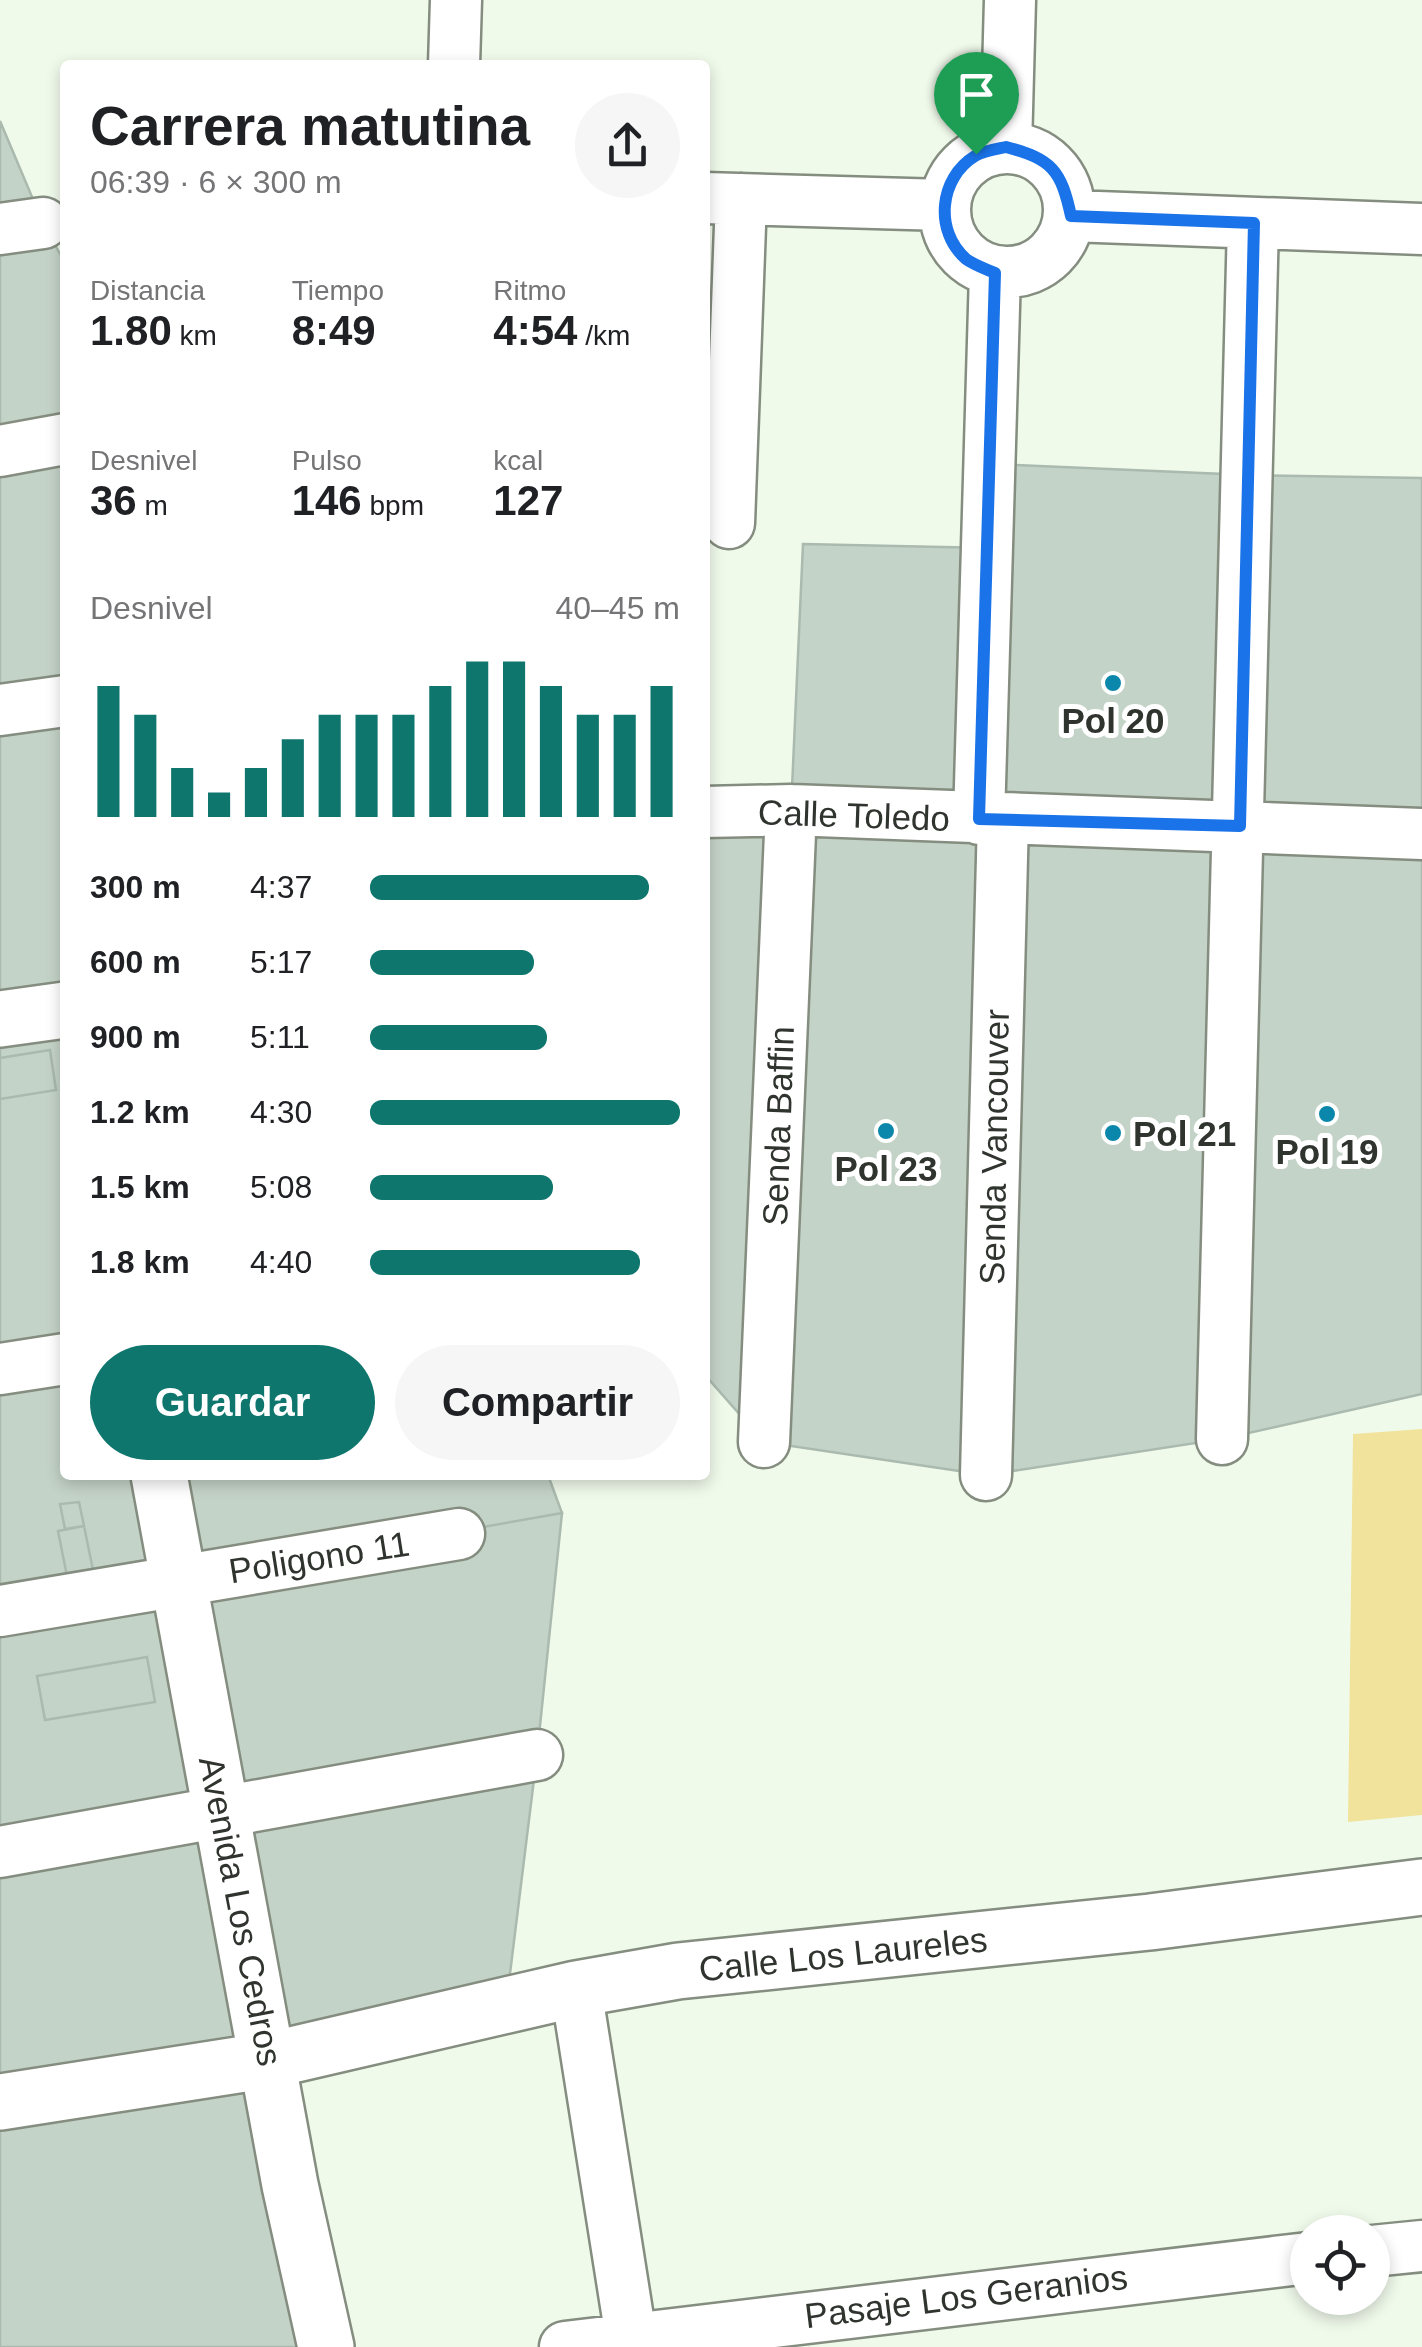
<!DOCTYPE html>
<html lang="es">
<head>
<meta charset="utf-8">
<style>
	:root { --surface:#fff; --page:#f6f6f6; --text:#202124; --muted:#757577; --accent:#0f766e }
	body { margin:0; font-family:Arial,sans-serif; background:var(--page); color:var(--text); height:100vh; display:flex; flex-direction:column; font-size:38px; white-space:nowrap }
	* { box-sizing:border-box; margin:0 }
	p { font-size:32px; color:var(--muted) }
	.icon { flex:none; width:55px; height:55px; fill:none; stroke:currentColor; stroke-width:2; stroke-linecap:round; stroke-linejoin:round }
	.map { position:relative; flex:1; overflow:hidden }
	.sheet { position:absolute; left:60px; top:60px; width:650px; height:1420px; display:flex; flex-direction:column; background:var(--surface); border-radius:10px; box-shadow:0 5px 15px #0003 }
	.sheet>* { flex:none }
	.buttons { position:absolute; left:1290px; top:2215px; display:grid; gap:20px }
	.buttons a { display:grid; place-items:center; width:100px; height:100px; border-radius:50%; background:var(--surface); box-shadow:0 5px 15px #0003; font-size:50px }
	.pin { position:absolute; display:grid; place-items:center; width:85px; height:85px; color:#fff; margin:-102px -42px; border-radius:50% 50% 50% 0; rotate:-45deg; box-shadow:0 0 10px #0007 }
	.pin .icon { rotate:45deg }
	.round { display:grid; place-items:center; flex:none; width:105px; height:105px; border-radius:52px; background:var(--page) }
	.overview { display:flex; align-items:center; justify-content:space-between; height:170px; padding:0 30px }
	h1 { font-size:55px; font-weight:800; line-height:75px }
	.figures { display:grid; grid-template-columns:repeat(3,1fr); gap:15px; height:170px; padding:10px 30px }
	.figures div { display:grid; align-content:center }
	.figures b { font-size:42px; font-weight:800 }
	.figures small { font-size:28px; font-weight:400 }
	.figures p { font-size:28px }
	.chart { height:280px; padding:20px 30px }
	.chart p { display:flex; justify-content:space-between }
	.chart svg { width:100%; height:180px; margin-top:10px; stroke:var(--accent); stroke-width:6 }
	.primary-button { display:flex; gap:20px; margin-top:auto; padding:20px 30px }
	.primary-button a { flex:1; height:115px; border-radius:60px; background:var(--accent); color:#fff; font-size:40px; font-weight:800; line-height:115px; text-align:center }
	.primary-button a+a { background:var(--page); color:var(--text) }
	ul { padding:0 30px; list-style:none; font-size:32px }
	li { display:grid; grid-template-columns:160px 120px 1fr; align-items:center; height:75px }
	li i { height:25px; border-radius:12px; background:var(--accent) }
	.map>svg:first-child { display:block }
	.green { fill:#f1e39c }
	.building { fill:#c4d3c7; stroke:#abbaaf; stroke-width:2.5 }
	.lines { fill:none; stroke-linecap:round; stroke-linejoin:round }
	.street-casing { stroke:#848d7f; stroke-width:55 }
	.secondary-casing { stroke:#848d7f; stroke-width:60 }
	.street { stroke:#fff; stroke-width:50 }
	.secondary { stroke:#fff; stroke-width:55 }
	.route-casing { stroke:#fff; stroke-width:20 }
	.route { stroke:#1a73e8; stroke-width:12 }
	.poi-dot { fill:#0a87aa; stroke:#fff; stroke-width:4 }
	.labels { text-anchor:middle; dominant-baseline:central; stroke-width:10; stroke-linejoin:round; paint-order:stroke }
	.poi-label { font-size:35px; font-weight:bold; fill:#30342e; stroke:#fff }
	.street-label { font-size:35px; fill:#30342e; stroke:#fff }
</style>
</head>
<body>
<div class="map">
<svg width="1422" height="2347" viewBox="0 0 1422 2347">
	<rect width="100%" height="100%" fill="#f0faeb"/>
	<path class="green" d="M1422,1429V1815L1348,1822L1353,1434Z"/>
	<path class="building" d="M0,121L43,223L0,229Z
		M43,223L65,263V439L0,450V229Z
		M65,439V701L0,710V450Z
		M990,464L1247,475L1240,826L979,819Z
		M1247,475L1422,478V834L1240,826Z
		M803,544L988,548L979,819L791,810Z
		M65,701V1010L0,1020V710Z
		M791,810L1003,819L986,1475L764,1442Z
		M791,810L764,1442L705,1375V812Z
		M1003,819L1240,826L1222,1439L986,1475Z
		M1240,826L1422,834V1394L1222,1439Z
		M65,1010V1360L0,1370V1020Z
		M65,1010V1360L0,1370V1020Z
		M50,1050L56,1090L0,1099V1058Z
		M65,1360V1475H159L179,1581L0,1608V1370Z
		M159,1475H548L562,1513L179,1581Z
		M79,1502L84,1526L65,1529L60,1504Z
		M562,1513L537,1755L221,1814L179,1581Z
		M84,1526L93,1570L67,1576L58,1531Z
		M179,1581L221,1814L0,1850V1608Z
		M147,1657L155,1702L45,1720L37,1676Z
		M537,1755L506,2006L270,2060L221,1814Z
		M221,1814L270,2060L0,2102V1850Z
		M270,2060L327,2347H0V2102Z"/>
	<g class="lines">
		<defs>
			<path id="street" d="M454,65L456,0
				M1006,147L1010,0
				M945 210a62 62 0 1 1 124 0a62 62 0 1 1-124 0Z
				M705,198L944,205
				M1071,216L1422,229
				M0,229L43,223
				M0,451L65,439
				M729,523L741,199
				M0,710L65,701
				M705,812L791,810L1422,834
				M979,819L995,273
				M0,1369L65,1359
				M1222,1439L1253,223
				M764,1442L791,810
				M986,1475L1003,819
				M0,1611L459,1534
				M0,1852L537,1755
				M576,1989L631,2337
				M1372,2251L1422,2246
				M565,2347L1308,2258"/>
			<path id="secondary" d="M0,1019L65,1010
				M159,1475L290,2185L326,2347
				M0,2102L270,2060L576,1989L678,1971L1150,1922L1422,1887"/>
		</defs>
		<use href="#street" class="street-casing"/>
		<use href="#secondary" class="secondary-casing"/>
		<use href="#street" class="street"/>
		<use href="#secondary" class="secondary"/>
	</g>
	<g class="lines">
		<defs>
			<path id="route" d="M1006,147C1052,159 1061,170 1071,216L1254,223L1240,826L979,819L995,273C986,269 974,265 966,259C934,231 939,178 975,156C983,151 997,149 1006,147Z"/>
		</defs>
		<use href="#route" class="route-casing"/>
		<use href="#route" class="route"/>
	</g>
	<g class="poi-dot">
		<circle cx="1113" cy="683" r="10"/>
		<circle cx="1327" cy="1114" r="10"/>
		<circle cx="886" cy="1131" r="10"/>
		<circle cx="1113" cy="1133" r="10"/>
	</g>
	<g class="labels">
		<g class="poi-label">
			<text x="1113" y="720">Pol 20</text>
			<text x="1133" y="1133" text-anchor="start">Pol 21</text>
			<text x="1327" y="1151">Pol 19</text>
			<text x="886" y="1168">Pol 23</text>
		</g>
		<g class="street-label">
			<text transform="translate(854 815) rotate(2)">Calle Toledo</text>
			<text transform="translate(778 1126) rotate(-88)">Senda Baffin</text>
			<text transform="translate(994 1147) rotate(-89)">Senda Vancouver</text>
			<text transform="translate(319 1557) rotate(-9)">Poligono 11</text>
			<text transform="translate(241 1911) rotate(79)">Avenida Los Cedros</text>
			<text transform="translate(843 1954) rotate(-6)">Calle Los Laureles</text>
			<text transform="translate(966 2296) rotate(-7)">Pasaje Los Geranios</text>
		</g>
	</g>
</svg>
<div class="buttons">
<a><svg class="icon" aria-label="locate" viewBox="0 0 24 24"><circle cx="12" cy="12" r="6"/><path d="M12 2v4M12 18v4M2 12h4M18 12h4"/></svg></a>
</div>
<div class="pin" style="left:976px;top:154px;background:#1e9e55"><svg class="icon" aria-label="arrive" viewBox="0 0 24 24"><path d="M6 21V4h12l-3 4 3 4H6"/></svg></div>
<section class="sheet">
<div class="overview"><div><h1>Carrera matutina</h1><p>06:39 · 6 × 300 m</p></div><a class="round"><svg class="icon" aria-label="share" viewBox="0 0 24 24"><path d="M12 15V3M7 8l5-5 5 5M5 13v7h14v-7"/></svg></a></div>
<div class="figures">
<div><p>Distancia</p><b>1.80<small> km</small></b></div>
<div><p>Tiempo</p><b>8:49</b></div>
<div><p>Ritmo</p><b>4:54<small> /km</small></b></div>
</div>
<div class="figures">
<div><p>Desnivel</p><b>36<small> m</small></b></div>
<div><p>Pulso</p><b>146<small> bpm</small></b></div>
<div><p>kcal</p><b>127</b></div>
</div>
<div class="chart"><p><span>Desnivel</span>40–45 m</p>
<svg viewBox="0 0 160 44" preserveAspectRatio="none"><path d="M5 44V12M15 44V19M25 44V32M35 44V38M45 44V32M55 44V25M65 44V19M75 44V19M85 44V19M95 44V12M105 44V6M115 44V6M125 44V12M135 44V19M145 44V19M155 44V12"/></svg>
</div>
<ul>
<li><b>300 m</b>4:37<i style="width:90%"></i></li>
<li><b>600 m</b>5:17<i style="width:53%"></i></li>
<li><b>900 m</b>5:11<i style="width:57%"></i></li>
<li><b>1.2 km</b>4:30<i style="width:100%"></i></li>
<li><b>1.5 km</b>5:08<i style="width:59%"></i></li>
<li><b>1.8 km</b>4:40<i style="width:87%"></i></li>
</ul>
<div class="primary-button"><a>Guardar</a><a>Compartir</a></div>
</section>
</div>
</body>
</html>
